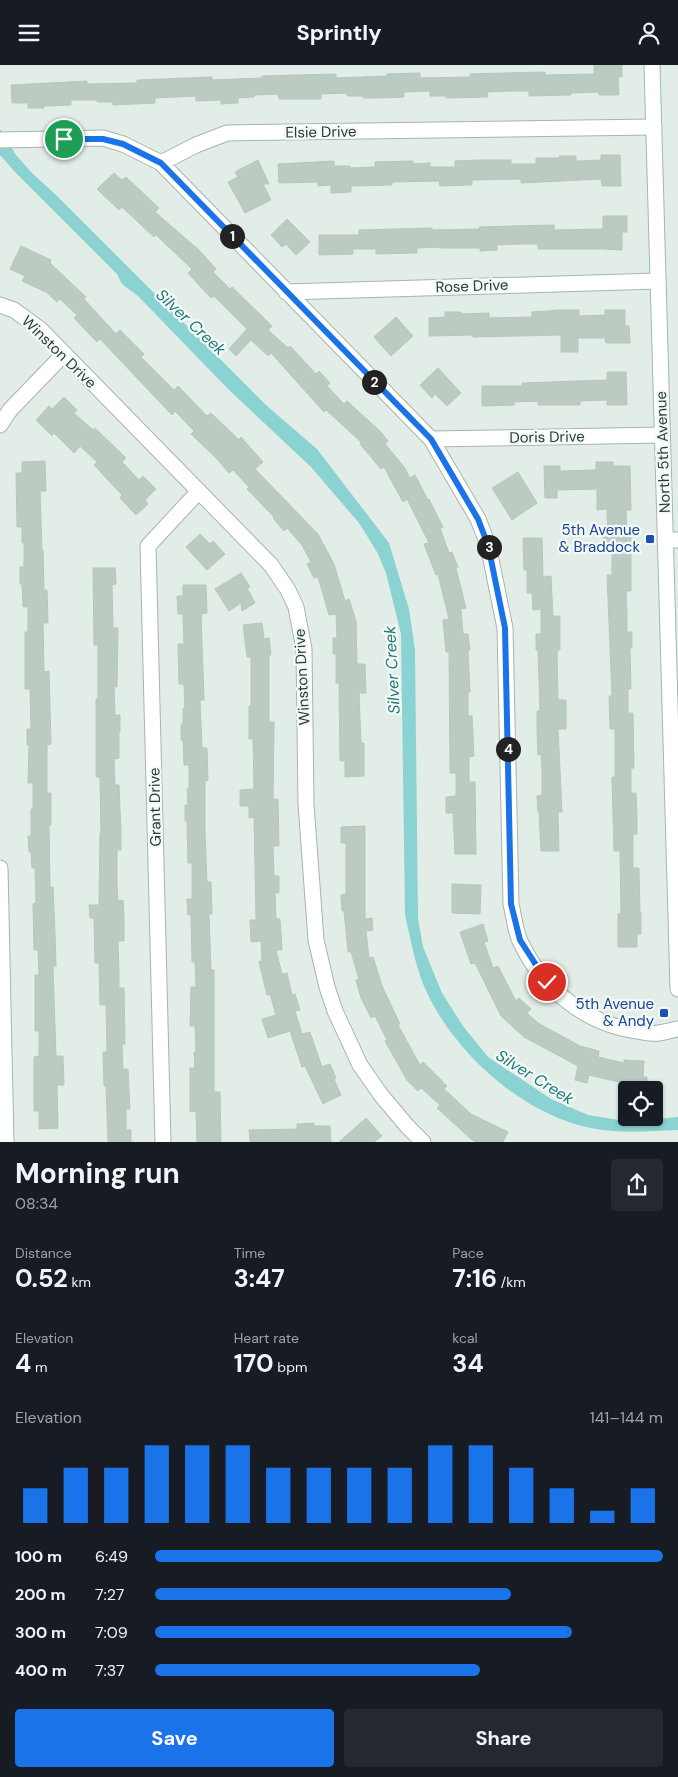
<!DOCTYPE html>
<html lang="en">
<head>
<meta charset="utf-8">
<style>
	:root { --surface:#171b24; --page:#242831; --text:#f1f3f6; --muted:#9ea1a6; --accent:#1a73e8 }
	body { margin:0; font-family:"DM Sans",sans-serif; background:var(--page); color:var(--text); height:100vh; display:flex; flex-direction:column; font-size:19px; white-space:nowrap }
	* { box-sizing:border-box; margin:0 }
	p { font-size:16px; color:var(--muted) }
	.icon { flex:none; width:28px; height:28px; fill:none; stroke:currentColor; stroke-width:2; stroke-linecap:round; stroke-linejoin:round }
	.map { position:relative; height:1077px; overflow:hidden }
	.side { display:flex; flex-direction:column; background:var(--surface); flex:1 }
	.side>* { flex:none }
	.fabs { position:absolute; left:618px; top:1016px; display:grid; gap:10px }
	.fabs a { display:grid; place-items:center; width:45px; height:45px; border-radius:5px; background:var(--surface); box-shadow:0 1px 4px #0004; font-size:25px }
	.pin { position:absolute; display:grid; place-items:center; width:42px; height:42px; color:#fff; margin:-21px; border:2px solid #fff; border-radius:50%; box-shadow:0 1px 5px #0007 }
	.km { position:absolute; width:25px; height:25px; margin:-12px; border-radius:50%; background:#222; color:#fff; font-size:14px; line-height:25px; text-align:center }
	.round { display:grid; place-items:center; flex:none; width:52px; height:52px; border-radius:5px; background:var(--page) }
	.overview { display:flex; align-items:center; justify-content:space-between; height:85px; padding:0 15px }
	h1 { font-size:28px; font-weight:700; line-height:38px }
	.figures { display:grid; grid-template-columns:repeat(3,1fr); gap:8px; height:85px; padding:5px 15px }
	.figures div { display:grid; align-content:center }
	.figures b { font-size:25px; font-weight:700 }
	.figures small { font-size:14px; font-weight:400 }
	.figures p { font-size:14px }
	.chart { height:140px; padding:10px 15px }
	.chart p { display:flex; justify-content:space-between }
	.chart svg { width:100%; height:90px; margin-top:5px; stroke:var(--accent); stroke-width:6 }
	.action { display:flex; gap:10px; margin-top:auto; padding:10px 15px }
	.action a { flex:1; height:58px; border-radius:5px; background:var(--accent); color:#fff; font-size:20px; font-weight:700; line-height:58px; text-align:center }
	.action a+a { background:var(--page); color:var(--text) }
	ul { padding:0 15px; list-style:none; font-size:16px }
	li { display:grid; grid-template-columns:80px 60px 1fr; align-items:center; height:38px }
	li i { height:12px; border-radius:6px; background:var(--accent) }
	header { display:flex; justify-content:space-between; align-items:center; height:65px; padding:0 15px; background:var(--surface); font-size:22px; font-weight:700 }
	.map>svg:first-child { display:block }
	.water { fill:#8bd2d2 }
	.building { fill:#bbcbc2; stroke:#b5c7bd }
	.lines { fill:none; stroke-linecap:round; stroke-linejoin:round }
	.street-casing { stroke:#a6b5ad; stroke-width:17 }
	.secondary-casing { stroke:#a1b9ad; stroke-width:17 }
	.street { stroke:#fff; stroke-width:15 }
	.secondary { stroke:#fff; stroke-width:15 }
	.route-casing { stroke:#fff; stroke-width:10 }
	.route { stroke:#1a73e8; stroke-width:6 }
	.transit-dot { fill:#1a4fb4; stroke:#f4f9f6; stroke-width:2 }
	.labels { text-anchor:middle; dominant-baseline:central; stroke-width:4.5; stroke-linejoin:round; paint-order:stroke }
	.street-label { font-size:15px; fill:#233f33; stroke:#f4f9f6 }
	.transit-label { font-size:15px; fill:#164399; stroke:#f4f9f6; text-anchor:end }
	.water-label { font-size:16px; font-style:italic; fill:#1c7a7b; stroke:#f4f9f6 }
</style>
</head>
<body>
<header><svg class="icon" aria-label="menu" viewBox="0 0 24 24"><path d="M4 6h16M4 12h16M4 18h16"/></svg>Sprintly<svg class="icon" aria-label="person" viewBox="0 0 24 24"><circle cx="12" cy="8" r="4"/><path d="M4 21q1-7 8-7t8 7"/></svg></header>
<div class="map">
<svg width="678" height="1077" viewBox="0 0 678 1077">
	<rect width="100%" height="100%" fill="#e3ede7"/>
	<path class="water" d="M0,64L16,90L32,108L56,130L267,341L317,384L389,478L409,544L415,585L418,854L423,882L442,928L463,961L488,992L551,1034L588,1050L619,1055H648L678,1052V1065C650,1066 618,1069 591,1063C523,1049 458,991 428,930C416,906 411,876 405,850L401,569L386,508L377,487L359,458L311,402L229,325L138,231L122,219L117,209L15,107L0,90Z"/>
	<path class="building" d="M594,0H622V12H618L619,30H599V27L571,28V30L529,31V26H513L487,27L488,32L446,33V31H430V26L404,27V32L380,33H363V31H347V28L321,29V34H279L278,29L254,30V32L238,33V38L221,39V35L196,36V31L155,33V38L113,40V37H97V35H71V40L44,41V43H28V38H12L11,20L87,16V19L137,18V15L212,12V15L262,13V11L295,10L336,9V13L387,11V9L420,8V13L470,12V9L503,8L545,7V10L594,9Z
		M601,90H620L621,121H602L601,114L521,118V114L472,115V120L440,121L439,116L392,117V120L351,121V127L331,128V120L318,121V117L279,118L278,99L334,96V101H350V103L375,102V97L413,96V99L430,98V102H455V96L479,95H511V99H536V93H559V91H576V96L601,95Z
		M258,95L269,119H263L271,135L245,148L228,117L238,112L235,107Z
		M114,108L122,115L126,112L159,143L155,147L200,186L216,204L213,207L230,224L232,222L272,261L268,265L288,283L290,281L316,309L319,306L330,318L327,321L344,339L347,336L381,367L388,376L385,379L405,403L410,413L415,410L428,435L429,434L443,462L440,463L449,488L452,487L458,502L456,503L466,543L461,544L463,569H468L470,585H468L470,627H468V651H472L474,691L469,692V717H475L476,789H455L453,748H446V732L456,731V708H450L449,587H446L443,555L449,554L438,509L436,510L424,479L429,478L407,434L403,437L384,402L381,404L360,379L361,377L326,345L324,347L271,288L268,291L251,275L236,291L229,284L247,264L214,231L211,233L188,208L192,204L156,170L154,172L122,142L119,145L97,124Z
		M603,151H627V167H622V185L602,184H538V179H522L497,180V185L480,186V183H441V182L417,183V188L376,189V184H353V189L319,190V170H359V165L432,163V165L480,164L479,162L512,161L554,160V165L603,164Z
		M287,154L310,177L296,190L286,179L282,182L271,170Z
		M21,181L51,195L50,198L86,232L84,234L116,269L120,265L144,289L141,292L174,325L178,321L207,351L211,348L239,375L241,372L263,397L255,404L318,469L334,499L345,536L349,534L356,556L357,599H365L366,628H359L361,678H364V711L345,712V696H340L339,618H336V589H333V573H337L336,549L329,550L318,512L314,513L307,499L311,497L302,480L287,463L284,466L273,453L274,452L247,424L249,422L233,405L229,408L217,394L191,369L194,366L175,346L172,350L100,274L97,277L74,253L77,250L60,234L57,237L46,227L22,216L25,211L10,204Z
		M560,245H579V251L605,250V245H625V261H629L630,278H606L605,273H578V287H561V270L473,272V270L429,271V253L445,252V247H461V249L489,248V253L532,252V247Z
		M396,252L413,271L391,291L374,272Z
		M438,303L461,328L447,341L435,329L432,333L420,320Z
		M607,307H626L627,340H607V335L580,336V340H538V336L514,337V340L482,341V321H522V318L607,315Z
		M64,332L77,345L74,348L93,365L95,363L126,393L122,397L139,415L143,411L156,424L145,435L148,439L136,450L120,433L122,430L94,400L97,397L80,381L74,388L54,368L52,371L36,355L49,341L52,344Z
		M45,396L46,426H40L42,485H43L44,525H47L48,558H43L44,607L49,606L51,679L47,680V728H51V760H49L50,822H53L55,868L56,901H53L56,991H63L64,1020H57L58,1063L39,1064V1046H34V992L39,991V966H35V910H39L38,885H34L33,839L36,838L35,803H32L31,787H29L28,771H31V744H33V718H28L29,680H27V664H31L30,624H25V567H28V542H23L22,519H20V502H24V478H22V462H17L16,408H22V397Z
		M596,397H613V401H630L631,445H626L627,472H631V526H626L627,550V567H632V583H630L631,624H628V648H633L634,703H631V728H636L637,752V769H633V803H639L640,848H641V869H637V882H618V849L621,848L620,786H614L612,712H615V664H610L609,631H612L607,510H612V484H603V472H608L607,444L597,445V424L557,425V433H545L544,401H560V406L596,405Z
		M518,407L537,438L512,455L492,423Z
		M200,469L210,479L213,476L225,489L207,505L186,482Z
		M523,473H542L543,512L551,511L553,551H560V585H557L558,635H566V664H558L562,747H558L559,786H541L539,747H538L537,731L542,730V706L541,689L538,690L537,665V646H540L538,585H536V569H541V544L533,545L532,528H527V505H524Z
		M93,503H115L116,519L112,520L113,563H118L117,622H114L115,650H120V667H119V693L114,694L115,720H119L121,769V785H117V818L118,836L123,835L124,853V876H118L119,907V923H124L125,979H122L123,1004H128L130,1044H126V1065H131V1077H108L106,1021H104L103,987H107L106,940H100L99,898H95L94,853H90L89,840H99L100,768H101L100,712H96V634H98V580H94Z
		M241,508L250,522L247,523L255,538L242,546L241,538L229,546L215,524Z
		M183,520H206L207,548L201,549L204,635H200L202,683H207L208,715L205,716V767L207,817H211L212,849H209L211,905H214V1027H220L221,1077H197L196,1046L190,1047V1003H195L194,987H196L195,961H190L191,922H196L195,897H192L191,850H188L187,834H192V798H188L187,756H185V740H188L187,724H189V700H184L183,675H181V659H183V643H185L184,619H179L178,579H184L183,549H178L177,531H183Z
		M262,558L264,574L269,573L271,590H269V657H274L273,734H278L279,781H273L274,811H279V828H275L276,854H280L282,885H276L282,909L287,908L292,930L295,929L300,945L295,946L302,969L310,967L322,1002L330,999L336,1013L334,1014L341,1030L323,1039L305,1001L302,1002L290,966L268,973L262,954L276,950L270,929L267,930L259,897L262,896L261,876L251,877L250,855H256L254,752L249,753V741H240V725L254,724L253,674H249V641H251V592H247L243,560Z
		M365,761V854L372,853L373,865L366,866L369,893L373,892L382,921L400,959L398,960L420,1000L423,997L447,1021L444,1024L471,1049L508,1067L503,1077H476L471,1074L437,1043L440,1040L421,1023L418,1026L407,1015L385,976L387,975L375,951L371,953L361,933L356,915L359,914L351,887H348L344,846H342L341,830L346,829V778H341V762Z
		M452,819L481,820L480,849L452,848Z
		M483,859L488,876L484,877L493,903L498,901L516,936L519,933L531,944L527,948L538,958L580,981L599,986L598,992L624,998V995L644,996L643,1012H647V1025H623V1018L589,1010L587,1018L575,1015L578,1001L524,972L501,951L475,898L471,899L460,867Z
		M366,1053L382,1071L374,1077H339Z
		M314,1058V1061H330L331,1077H250L249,1065L297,1064V1059Z"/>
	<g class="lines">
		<defs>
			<path id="street" d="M0,75L103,73L123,79L161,98L196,80L227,68L654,62
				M161,98L431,374L478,454L488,480L505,563L511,839C514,851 515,865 520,876C542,923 585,959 637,966C644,967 652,969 659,968C666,967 672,965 678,964
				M286,227L658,216
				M0,240L14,245L40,264L271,500L288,525L296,542L304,584L306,739L316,875L327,922L335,946L360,1000L381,1030L407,1061L423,1077
				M0,360L10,345L64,289
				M431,374L662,370
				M665,475H678
				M0,803L6,1077
				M163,1077L148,481L199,426"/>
			<path id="secondary" d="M652,0L678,924"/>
		</defs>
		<use href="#street" class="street-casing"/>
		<use href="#secondary" class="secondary-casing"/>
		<use href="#street" class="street"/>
		<use href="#secondary" class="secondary"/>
	</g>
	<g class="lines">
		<defs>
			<path id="route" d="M64,74H103L123,79L161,98L431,374L478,454L488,480L505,563L511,839L520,875L547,917"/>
		</defs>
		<use href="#route" class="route-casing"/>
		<use href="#route" class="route"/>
	</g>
	<g class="transit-dot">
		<rect x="645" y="469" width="10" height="10" rx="2.5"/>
		<rect x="659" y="943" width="10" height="10" rx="2.5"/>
	</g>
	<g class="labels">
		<g class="street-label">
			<text transform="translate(321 67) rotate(-1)">Elsie Drive</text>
			<text transform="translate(472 221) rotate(-2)">Rose Drive</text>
			<text transform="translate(59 287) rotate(44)">Winston Drive</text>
			<text transform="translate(547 372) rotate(-1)">Doris Drive</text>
			<text transform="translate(663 387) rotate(-92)">North 5th Avenue</text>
			<text transform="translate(302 612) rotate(-93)">Winston Drive</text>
			<text transform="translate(155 742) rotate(-91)">Grant Drive</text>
		</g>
		<g class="transit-label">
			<text x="640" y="465">5th Avenue<tspan x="640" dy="17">&amp; Braddock</tspan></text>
			<text x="654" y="939">5th Avenue<tspan x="654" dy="17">&amp; Andy</tspan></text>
		</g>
		<g class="water-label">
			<text transform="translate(191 257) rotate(43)">Silver Creek</text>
			<text transform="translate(392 605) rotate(-93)">Silver Creek</text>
			<text transform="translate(535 1012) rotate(32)">Silver Creek</text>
		</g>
	</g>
</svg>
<div class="fabs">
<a><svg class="icon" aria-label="locate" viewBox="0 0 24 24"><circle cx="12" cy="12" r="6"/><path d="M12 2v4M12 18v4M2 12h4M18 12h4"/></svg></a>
</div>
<div class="pin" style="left:64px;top:74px;background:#1e9e55"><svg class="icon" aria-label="arrive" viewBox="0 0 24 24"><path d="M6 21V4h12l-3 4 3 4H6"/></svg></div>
<div class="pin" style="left:547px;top:917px;background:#d93025"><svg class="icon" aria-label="check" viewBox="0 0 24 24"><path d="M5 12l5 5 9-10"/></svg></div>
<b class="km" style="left:232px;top:171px">1</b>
<b class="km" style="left:374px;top:317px">2</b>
<b class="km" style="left:489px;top:482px">3</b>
<b class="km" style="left:508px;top:684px">4</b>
</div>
<section class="side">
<div class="overview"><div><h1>Morning run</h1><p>08:34</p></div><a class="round"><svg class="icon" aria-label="share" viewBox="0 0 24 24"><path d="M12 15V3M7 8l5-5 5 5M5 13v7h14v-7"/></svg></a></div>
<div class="figures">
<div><p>Distance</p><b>0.52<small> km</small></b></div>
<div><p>Time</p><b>3:47</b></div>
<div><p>Pace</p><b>7:16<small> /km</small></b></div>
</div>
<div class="figures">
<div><p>Elevation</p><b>4<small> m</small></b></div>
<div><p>Heart rate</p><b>170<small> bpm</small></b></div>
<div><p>kcal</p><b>34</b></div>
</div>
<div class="chart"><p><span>Elevation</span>141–144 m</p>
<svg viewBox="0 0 160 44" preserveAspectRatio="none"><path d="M5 44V27M15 44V17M25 44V17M35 44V6M45 44V6M55 44V6M65 44V17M75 44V17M85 44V17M95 44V17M105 44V6M115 44V6M125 44V17M135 44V27M145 44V38M155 44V27"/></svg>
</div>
<ul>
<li><b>100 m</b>6:49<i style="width:100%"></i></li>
<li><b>200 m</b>7:27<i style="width:70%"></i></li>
<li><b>300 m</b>7:09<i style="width:82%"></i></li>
<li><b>400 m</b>7:37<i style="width:64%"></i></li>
</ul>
<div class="action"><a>Save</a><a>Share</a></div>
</section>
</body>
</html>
